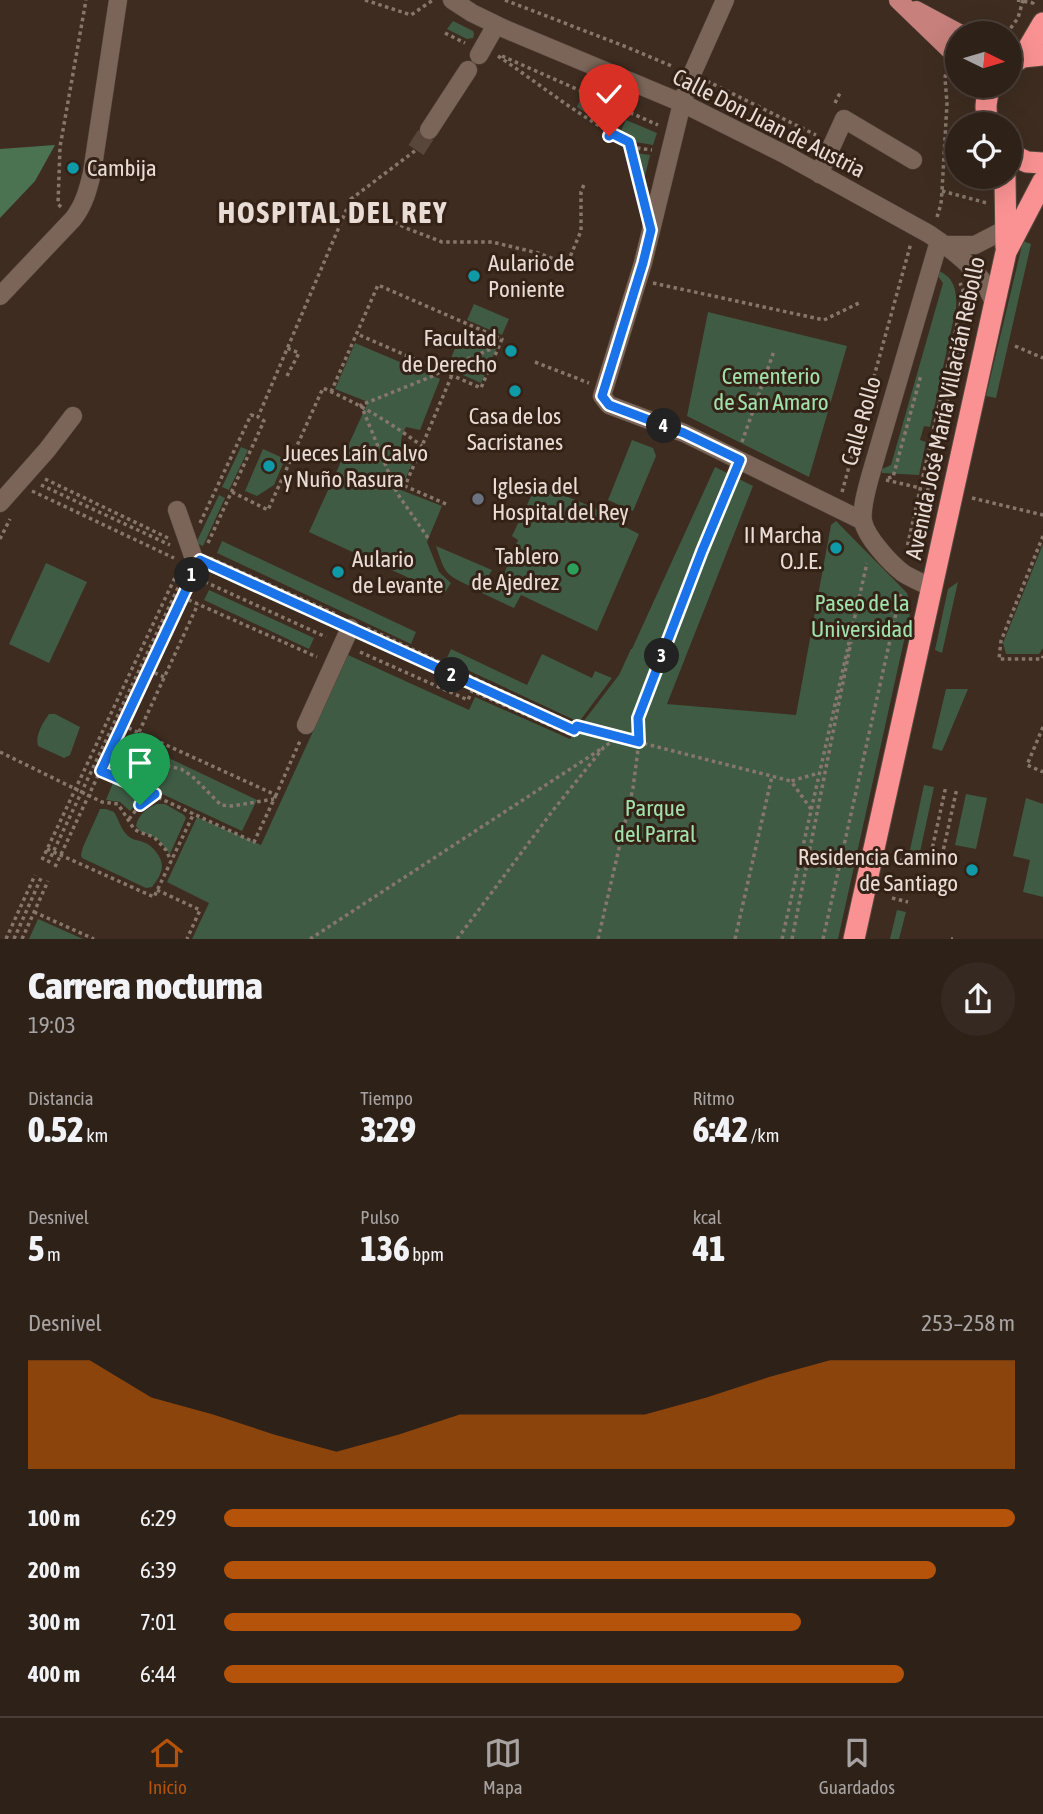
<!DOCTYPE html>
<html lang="es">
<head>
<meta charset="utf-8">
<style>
	:root { --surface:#2e2118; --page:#362921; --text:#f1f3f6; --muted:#a7a3a2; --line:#493e37; --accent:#b45309 }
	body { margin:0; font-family:"Asap Condensed",sans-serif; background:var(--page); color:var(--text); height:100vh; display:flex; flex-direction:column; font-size:26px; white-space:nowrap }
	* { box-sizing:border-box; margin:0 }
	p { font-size:23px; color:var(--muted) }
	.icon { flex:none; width:38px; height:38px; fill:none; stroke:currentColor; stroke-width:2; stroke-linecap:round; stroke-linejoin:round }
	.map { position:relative; height:939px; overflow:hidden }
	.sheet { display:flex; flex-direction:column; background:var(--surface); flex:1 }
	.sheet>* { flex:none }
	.needle { width:46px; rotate:95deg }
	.controls { position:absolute; left:945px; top:21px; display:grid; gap:14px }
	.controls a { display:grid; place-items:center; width:77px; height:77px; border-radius:50%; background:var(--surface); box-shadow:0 7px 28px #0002,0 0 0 2px var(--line); font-size:35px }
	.pin { position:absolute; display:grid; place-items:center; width:60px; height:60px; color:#fff; margin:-72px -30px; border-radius:50% 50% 50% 0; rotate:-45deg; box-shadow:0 0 7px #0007 }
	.pin .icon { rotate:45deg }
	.km { position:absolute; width:35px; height:35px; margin:-18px; border-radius:50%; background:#222; color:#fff; font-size:19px; line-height:35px; text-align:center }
	.round { display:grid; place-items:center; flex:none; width:74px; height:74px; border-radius:37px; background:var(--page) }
	.head { display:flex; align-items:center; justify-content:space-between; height:119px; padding:0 28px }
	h1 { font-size:38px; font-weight:800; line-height:52px }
	.metrics { display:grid; grid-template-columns:repeat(3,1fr); gap:10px; height:119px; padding:7px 28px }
	.metrics div { display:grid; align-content:center }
	.metrics b { font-size:35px; font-weight:800 }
	.metrics small { font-size:19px; font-weight:400 }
	.metrics p { font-size:19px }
	.chart { height:196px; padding:14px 28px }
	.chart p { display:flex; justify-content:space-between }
	.chart svg { width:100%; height:126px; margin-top:7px; fill:var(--accent); opacity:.7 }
	ul { padding:0 28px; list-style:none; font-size:23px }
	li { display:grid; grid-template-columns:112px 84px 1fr; align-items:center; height:52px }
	li i { height:18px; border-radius:9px; background:var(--accent) }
	.menu { display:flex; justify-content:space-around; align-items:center; height:98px; border-top:2px solid var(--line); background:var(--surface); font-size:19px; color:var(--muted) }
	.menu a { display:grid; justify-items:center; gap:4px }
	.menu .current { color:var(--accent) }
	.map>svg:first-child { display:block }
	.green { fill:#3f5b44 }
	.forest { fill:#4b7352 }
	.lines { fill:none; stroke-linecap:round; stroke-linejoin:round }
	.minor-tunnel { stroke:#58463b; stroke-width:18; stroke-dasharray:18 9; stroke-linecap:butt }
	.minor-casing { stroke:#58483e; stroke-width:19 }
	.major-casing { stroke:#58483e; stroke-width:19 }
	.highway-casing { stroke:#58483e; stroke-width:23 }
	.path { stroke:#86766c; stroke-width:3.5; stroke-dasharray:3.5 3.5; stroke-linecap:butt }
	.minor { stroke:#7a6558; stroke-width:18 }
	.major { stroke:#c7807b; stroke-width:18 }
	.highway { stroke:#fa9293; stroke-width:21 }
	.route-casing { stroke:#fff; stroke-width:14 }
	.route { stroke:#1a73e8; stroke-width:9 }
	.culture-dot { fill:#0f9aa8; stroke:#342217; stroke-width:2.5 }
	.worship-dot { fill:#6b7280; stroke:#342217; stroke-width:2.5 }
	.leisure-dot { fill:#2e9e5b; stroke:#342217; stroke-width:2.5 }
	.labels { text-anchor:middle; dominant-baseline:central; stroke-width:6; stroke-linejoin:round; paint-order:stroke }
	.street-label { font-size:23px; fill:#e9dcd5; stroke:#342217 }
	.poi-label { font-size:23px; fill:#e9dcd5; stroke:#342217; text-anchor:start }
	.park-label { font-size:23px; fill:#a1e1ac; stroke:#342217 }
	.district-label { font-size:30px; font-weight:bold; letter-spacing:2px; fill:#e9dcd5; stroke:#342217 }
</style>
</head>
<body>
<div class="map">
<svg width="1043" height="939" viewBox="0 0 1043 939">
	<rect width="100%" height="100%" fill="#3e2c20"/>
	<path class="green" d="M453,21L473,31L474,34L473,38L467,39L447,29Z
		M580,100L604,111L603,119L599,121L577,107Z
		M626,120L657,133L653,145L635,142L619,135Z
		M635,153L650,155L642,188Z
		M1023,241L1031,244L996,398L986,396Z
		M939,271C955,278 957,292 956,308L930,427L924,426L920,440L926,442L919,475L882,473V469L891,465L943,283L937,275Z
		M474,304L509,319L502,335L467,320Z
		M708,312L847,346L809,477L687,416Z
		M462,331L497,347L481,383L447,368Z
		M355,343L440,379L420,430L406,427C398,441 399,451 415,456L401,490L442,506L427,542L439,572L451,583L444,594L309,532L368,402L335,389Z
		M632,440L653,448L656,456L633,511L608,500Z
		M241,447L248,450L229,490L222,487Z
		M263,449L285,459L274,485L257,496L245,491Z
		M715,467L753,486L667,704L796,715L831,525L836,521L907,593C912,609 910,620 905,636L838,939H192L209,903L167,882L197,817L261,845L348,655L469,710L475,697L570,739L619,675L631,649H632Z
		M537,484L604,512L607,508L629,517L625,527L639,534L597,631L521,595L514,608L482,593L504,574L518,540L512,536Z
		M219,495L225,498L203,546L196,543Z
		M222,541L416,632L411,644L217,553Z
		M1043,544V648L1039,654H1006L1003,643Z
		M436,546L492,570L486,580L474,588C445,574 446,576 436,546Z
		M46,563L87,582L49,663L9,644Z
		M958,582L942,653L935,650L948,589Z
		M209,590L314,638L309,649L204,600Z
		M451,649L527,685L542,654L592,678L595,671L612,678L579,722L446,660Z
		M946,689H968L942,751L932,748Z
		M49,714H55L80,727L70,755L64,758L38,746C35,734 43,723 49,714Z
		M131,740L257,800L242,831L117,773Z
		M113,783L120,784L145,797L136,804L130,811L120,802L106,800Z
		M924,785L934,787L920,852L910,850Z
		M966,794L987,798L976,849L955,845Z
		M1026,798L1043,804V897L1023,892L1030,860L1013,856Z
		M157,804H165L184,815L186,818L170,854L157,838L141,832L136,826C138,815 147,808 157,804Z
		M100,809H106L114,812C119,820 121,830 128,836C132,840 138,840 143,842C149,844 153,848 156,852C167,865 161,875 152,887L146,888L82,858L81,855L83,847Z
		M897,910L906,912L899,939H890Z
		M38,919L83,939H29Z"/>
	<path class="forest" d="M55,145L35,181L0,218V149Z"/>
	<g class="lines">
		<path class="minor-tunnel" d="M416,150L429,130"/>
		<defs>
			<path id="minor" d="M452,0L472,13L505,29L682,103L786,155L929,234C944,244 971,264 981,279C987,287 991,296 995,304
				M725,0L692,74L682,103L643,263L602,396L609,405L684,433L863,521
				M479,55L496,25
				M429,130L468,70
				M819,174L844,119L913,160
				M946,245H975L1006,229
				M0,296L73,219C84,205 88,190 92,173L118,0
				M0,503L47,450L73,416
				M177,510L193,556
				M933,588C923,583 912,579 903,573C890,563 866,537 863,521C861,508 867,489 870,477L939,241
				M306,725L350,628"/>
			<path id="major" d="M898,0L957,57
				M916,10L959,33"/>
			<path id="highway" d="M1023,57L1043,23
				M1010,64L1023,57L1043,55
				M988,124C985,110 985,99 991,86
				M1010,154L1027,162L1043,163
				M1005,177L1006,247
				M854,939L1006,252L1043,181"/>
		</defs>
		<use href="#minor" class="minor-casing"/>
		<use href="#major" class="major-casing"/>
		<use href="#highway" class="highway-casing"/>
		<path class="path" d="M365,0L411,15L433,0
			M505,0L629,48L674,67
			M1017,0L1033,3L1034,0
			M976,28L1010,29L1018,18L1023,0
			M445,33L465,43
			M498,56C541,85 582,119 629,142L640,190
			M502,56L658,125
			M707,81L816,135
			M835,103L841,91
			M609,136L622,109
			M630,147L652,150
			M942,191L987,203
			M351,199L406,228L442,242H492L538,253L567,264L581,231V192L585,182
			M61,207L58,204L60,147L86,0
			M937,217L941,204L942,191L947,103L945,78L946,72
			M653,283L824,320L859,303
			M1015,346L1043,358
			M535,362L589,383
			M287,376L299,353L287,348
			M331,392L378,285L502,339L481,388L357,334
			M742,442L774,351
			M888,478L893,477L921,375
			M45,479L168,538
			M886,480L920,488
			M41,485L170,545
			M32,491L174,558
			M232,492L268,510L323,388C359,404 390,422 422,446
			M842,492L911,243
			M972,498L1043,515
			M446,504L405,486L452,375
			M200,523L251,415L258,417
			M1043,536L1001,641L999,659H1042L1043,656
			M428,538L397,493L361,405L433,376L447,368L498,346
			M0,539L10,519
			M208,543L264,421L258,417L351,199L416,150
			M906,552L956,329L963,290L960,283
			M907,554L914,553L970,297
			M210,558L338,615
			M209,564L336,622
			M192,576L326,637
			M182,597L317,657
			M367,628L579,727L791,781
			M365,635L574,730L577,726
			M360,652L468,700L472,691L572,735L576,729
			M148,670L164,677
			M122,725L276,795L300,741
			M1043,727L1027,765L1043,772
			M139,732L198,604
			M116,739L125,754L136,763H154L181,769L192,776L221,805L232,806L274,799
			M0,752L102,802L118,804L134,829L139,832L154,837L166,850L171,861
			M101,771L254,842L276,795
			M811,809L791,781L819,773
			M129,819L140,805L155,794
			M47,849L154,897L194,813
			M931,854L946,786
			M942,856L957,788
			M42,860L179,569
			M900,860L917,864
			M48,863L186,571
			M55,867L193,574
			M157,890L200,910L187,939
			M892,898L908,902
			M34,912L94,939
			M6,939L35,875
			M14,939L41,878
			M22,939L48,881
			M310,939L604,747
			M457,939L554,809L604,747L618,737
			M598,939L633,788L639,742L638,718L702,551L733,475
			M735,939L772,776
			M782,939L867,563
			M792,939L851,642
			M823,939L901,591
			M951,939H953"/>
		<use href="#minor" class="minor"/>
		<use href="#major" class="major"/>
		<use href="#highway" class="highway"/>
	</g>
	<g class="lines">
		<defs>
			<path id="route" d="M140,805L155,794L101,771L200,560L574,730L577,726L639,742L638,718L702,551L740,460L684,433L609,405L602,396L643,263L651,230L629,142L611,133L609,136"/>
		</defs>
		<use href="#route" class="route-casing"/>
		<use href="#route" class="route"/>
	</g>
	<g class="culture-dot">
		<circle cx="73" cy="168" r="7"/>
		<circle cx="474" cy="276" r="7"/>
		<circle cx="511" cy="351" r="7"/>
		<circle cx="515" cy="391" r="7"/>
		<circle cx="269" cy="466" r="7"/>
		<circle cx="836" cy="548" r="7"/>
		<circle cx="338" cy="572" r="7"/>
		<circle cx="972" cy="870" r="7"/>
	</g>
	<circle class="worship-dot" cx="478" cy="499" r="7"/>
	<circle class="leisure-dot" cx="573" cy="569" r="7"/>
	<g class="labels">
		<g class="street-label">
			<text transform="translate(769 123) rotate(27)">Calle Don Juan de Austria</text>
			<text transform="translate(945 408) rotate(-78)">Avenida José María Villacián Rebollo</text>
			<text transform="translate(861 421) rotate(-74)">Calle Rollo</text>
		</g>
		<g class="poi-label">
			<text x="87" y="168">Cambija</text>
			<text x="488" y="263">Aulario de<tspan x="488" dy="26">Poniente</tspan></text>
			<text x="497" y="338" text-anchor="end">Facultad<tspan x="497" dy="26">de Derecho</tspan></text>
			<text x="515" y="416" text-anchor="middle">Casa de los<tspan x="515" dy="26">Sacristanes</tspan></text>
			<text x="283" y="453">Jueces Laín Calvo<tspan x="283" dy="26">y Nuño Rasura</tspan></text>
			<text x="492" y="486">Iglesia del<tspan x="492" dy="26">Hospital del Rey</tspan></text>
			<text x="822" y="535" text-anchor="end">II Marcha<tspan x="822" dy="26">O.J.E.</tspan></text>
			<text x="559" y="556" text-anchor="end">Tablero<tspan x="559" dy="26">de Ajedrez</tspan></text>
			<text x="352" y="559">Aulario<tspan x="352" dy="26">de Levante</tspan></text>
			<text x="958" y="857" text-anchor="end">Residencia Camino<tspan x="958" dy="26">de Santiago</tspan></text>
		</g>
		<g class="park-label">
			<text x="771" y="376">Cementerio<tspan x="771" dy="26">de San Amaro</tspan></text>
			<text x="862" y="603">Paseo de la<tspan x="862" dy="26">Universidad</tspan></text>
			<text x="655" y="808">Parque<tspan x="655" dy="26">del Parral</tspan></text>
		</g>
		<g class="district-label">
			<text x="333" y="212">HOSPITAL DEL REY</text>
		</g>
	</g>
</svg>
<div class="controls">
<a><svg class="needle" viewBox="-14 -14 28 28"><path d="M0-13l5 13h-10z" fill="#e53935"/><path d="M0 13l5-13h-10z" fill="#a7a3a2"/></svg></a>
<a><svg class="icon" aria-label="locate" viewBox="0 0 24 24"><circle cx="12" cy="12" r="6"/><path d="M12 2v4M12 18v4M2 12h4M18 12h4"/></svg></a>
</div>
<div class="pin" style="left:140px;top:805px;background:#1e9e55"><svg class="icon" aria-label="arrive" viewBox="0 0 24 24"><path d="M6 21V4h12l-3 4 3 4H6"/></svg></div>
<div class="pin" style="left:609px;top:136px;background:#d93025"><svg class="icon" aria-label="check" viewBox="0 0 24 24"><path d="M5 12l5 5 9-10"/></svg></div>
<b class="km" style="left:192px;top:575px">1</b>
<b class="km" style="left:452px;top:675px">2</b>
<b class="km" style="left:662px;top:656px">3</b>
<b class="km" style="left:664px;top:426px">4</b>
</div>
<section class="sheet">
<div class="head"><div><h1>Carrera nocturna</h1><p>19:03</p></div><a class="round"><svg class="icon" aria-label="share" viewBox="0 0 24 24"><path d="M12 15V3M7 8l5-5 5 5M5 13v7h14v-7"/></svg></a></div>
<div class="metrics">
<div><p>Distancia</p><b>0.52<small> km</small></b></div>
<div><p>Tiempo</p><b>3:29</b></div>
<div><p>Ritmo</p><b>6:42<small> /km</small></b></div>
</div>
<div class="metrics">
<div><p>Desnivel</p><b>5<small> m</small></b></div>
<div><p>Pulso</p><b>136<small> bpm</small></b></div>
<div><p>kcal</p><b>41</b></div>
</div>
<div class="chart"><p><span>Desnivel</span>253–258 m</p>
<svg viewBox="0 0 160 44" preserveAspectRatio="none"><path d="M0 44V6L10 6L20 19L30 25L40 32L50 38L60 32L70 25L80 25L90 25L100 25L110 19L120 12L130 6L140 6L150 6L160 6V44z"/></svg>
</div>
<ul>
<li><b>100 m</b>6:29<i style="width:100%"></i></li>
<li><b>200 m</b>6:39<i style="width:90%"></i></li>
<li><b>300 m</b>7:01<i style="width:73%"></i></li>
<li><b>400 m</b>6:44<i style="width:86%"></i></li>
</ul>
</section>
<nav class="menu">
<a class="current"><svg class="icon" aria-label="home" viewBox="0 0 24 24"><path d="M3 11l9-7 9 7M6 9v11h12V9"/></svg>Inicio</a>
<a><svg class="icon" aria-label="map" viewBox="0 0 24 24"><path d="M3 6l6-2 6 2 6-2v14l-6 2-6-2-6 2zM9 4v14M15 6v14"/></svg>Mapa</a>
<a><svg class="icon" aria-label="saved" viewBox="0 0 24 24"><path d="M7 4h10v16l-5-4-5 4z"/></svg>Guardados</a>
</nav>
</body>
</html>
